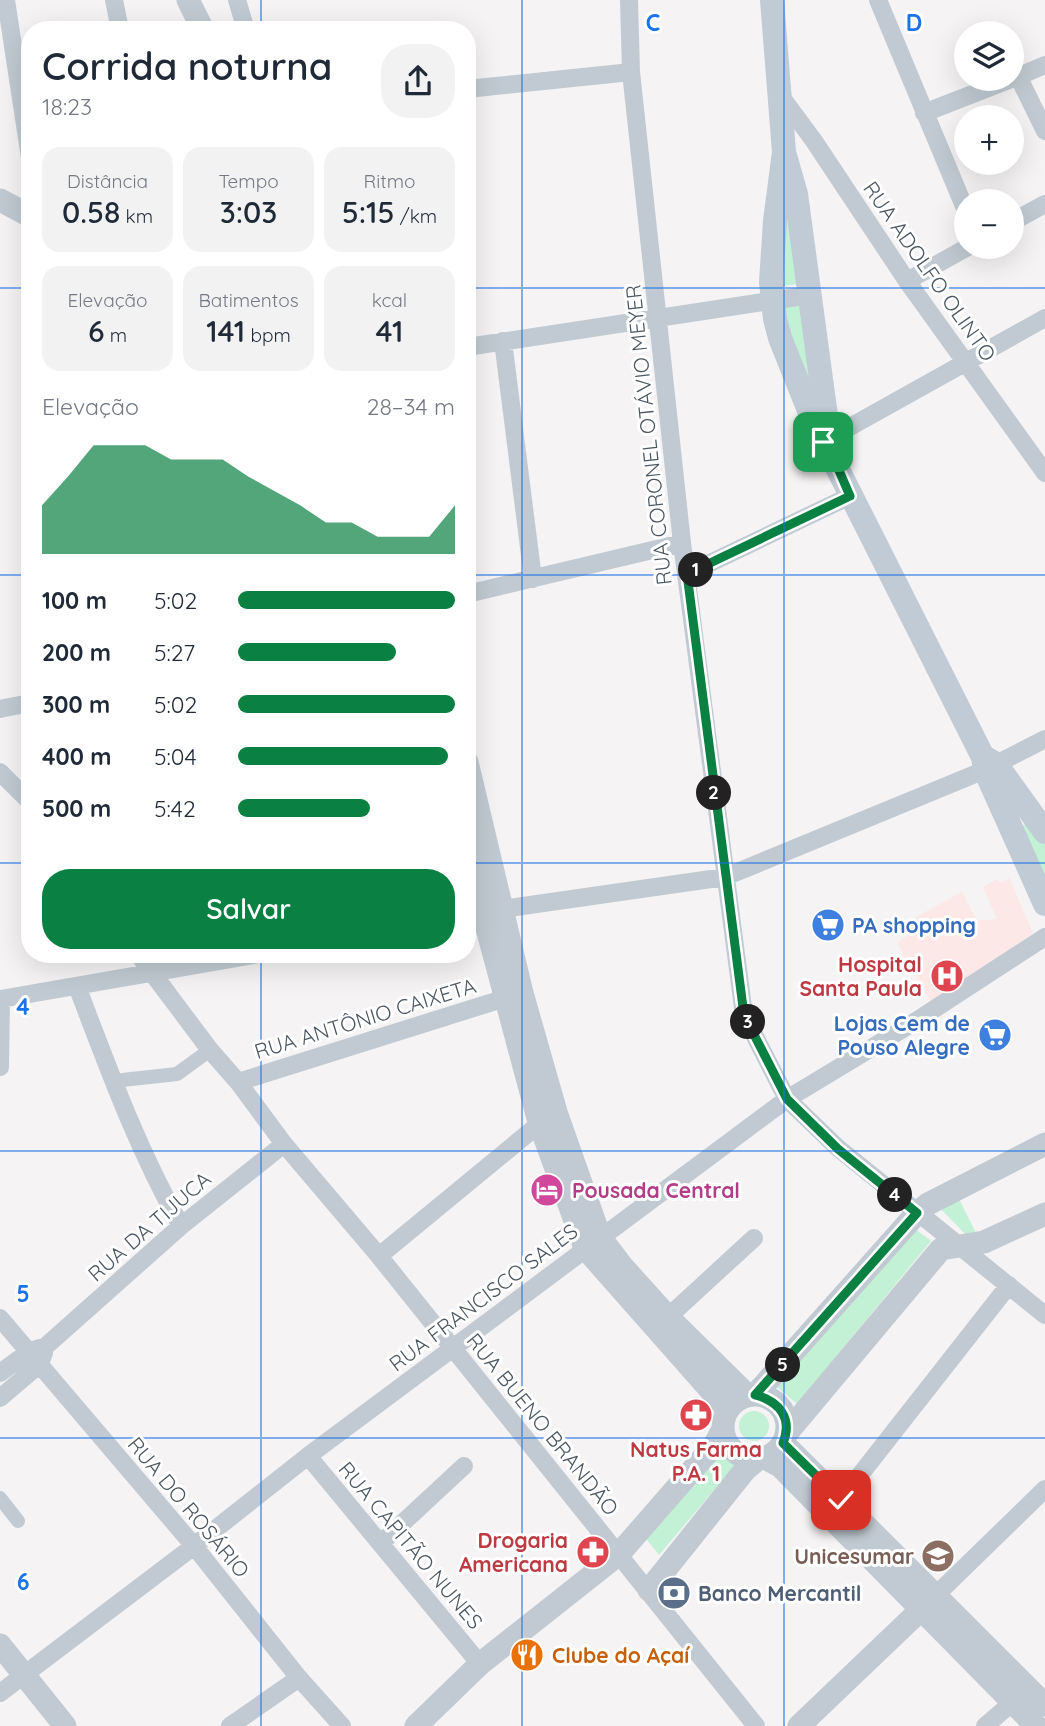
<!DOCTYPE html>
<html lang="pt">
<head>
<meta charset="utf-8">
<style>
	:root { --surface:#fff; --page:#f2f2f3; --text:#1f2937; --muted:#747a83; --accent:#0b8043 }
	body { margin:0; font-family:Quicksand,sans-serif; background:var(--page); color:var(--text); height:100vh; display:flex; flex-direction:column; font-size:26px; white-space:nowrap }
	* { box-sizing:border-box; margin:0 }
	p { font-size:23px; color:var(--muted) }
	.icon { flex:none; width:38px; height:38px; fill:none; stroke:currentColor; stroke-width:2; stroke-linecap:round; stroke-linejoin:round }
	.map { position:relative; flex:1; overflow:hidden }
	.drawer { position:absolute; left:21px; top:21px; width:455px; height:942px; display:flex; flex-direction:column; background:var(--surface); border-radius:28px; box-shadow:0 7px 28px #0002 }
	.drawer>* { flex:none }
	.buttons { position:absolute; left:954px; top:21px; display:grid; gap:14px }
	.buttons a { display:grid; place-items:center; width:70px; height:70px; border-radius:50%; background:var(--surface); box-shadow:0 7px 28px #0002; font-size:35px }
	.pin { position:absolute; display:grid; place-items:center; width:60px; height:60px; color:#fff; margin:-30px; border-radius:14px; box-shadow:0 4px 10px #0006 }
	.km { position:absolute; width:35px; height:35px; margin:-18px; border-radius:50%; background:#222; color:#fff; font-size:19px; line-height:35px; text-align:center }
	.round { display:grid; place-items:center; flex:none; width:74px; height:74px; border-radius:28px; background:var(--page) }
	.overview { display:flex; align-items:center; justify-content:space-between; height:119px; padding:0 21px }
	h1 { font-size:38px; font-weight:600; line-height:52px }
	.stats { display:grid; grid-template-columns:repeat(3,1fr); gap:10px; height:119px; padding:7px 21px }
	.stats div { display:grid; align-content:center; border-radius:18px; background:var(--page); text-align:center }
	.stats b { font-size:30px; font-weight:600 }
	.stats small { font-size:19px; font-weight:400 }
	.stats p { font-size:19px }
	.chart { height:196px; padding:14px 21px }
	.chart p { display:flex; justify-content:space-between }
	.chart svg { width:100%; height:126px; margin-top:7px; fill:var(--accent); opacity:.7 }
	.button { display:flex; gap:14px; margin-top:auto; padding:14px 21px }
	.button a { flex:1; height:80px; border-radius:28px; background:var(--accent); color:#fff; font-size:28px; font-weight:600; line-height:80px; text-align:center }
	ul { padding:0 21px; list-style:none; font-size:23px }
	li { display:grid; grid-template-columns:112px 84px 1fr; align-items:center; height:52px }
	li i { height:18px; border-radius:9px; background:var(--accent) }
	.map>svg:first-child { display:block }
	.medical { fill:#fce8e6 }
	.green { fill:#c3f1d5 }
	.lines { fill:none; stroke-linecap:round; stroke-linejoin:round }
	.pedestrian { stroke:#c1cad2; stroke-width:14 }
	.minor { stroke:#c1cad2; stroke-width:18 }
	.tertiary { stroke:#c1cad2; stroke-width:23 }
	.secondary { stroke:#c1cbd6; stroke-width:24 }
	.route-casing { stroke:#fff; stroke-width:14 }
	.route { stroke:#0b8043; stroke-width:9 }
	.grid { fill:none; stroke:#1a73e8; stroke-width:2; stroke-opacity:0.55 }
	.labels { text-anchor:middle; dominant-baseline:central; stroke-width:6; stroke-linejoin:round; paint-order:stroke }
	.street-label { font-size:21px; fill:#4a5661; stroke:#fff }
	.shop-label { font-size:21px; font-weight:bold; fill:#366cbe; stroke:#fff; text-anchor:start }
	.health-label { font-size:21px; font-weight:bold; fill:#be3a42; stroke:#fff; text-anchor:end }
	.hotel-label { font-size:21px; font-weight:bold; fill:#b23c85; stroke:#fff; text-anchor:start }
	.education-label { font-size:21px; font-weight:bold; fill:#785e54; stroke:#fff; text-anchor:end }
	.service-label { font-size:21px; font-weight:bold; fill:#4e5e75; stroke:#fff; text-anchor:start }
	.food-label { font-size:21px; font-weight:bold; fill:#c56008; stroke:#fff; text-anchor:start }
	.grid-label { font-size:23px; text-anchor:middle; font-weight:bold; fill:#1a73e8; stroke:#fff; stroke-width:6; stroke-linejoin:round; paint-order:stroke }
</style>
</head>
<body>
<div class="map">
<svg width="1045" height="1726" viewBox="0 0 1045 1726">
	<rect width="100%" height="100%" fill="#f5f3f3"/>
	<path class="medical" d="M1009,878L1033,933L935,1009L897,943L910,934L911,920L962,892L977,921L997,919L983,887L997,879L1001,883Z"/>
	<path class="green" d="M782,213H792L798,284L776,287Z
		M802,303L812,393L777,307Z
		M1033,823L1045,841V892L1022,825Z
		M957,1195L978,1237L971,1240L938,1206Z
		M914,1228L931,1241L797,1404L777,1387Z
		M739 1426a15 15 0 1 1 30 0a15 15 0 1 1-30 0Z
		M721,1449L737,1463L659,1555L644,1536Z"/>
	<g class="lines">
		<path class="pedestrian" d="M113,1081L177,1074L210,1050
			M0,1498L18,1521"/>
		<path class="minor" d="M6,0L30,158
			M114,0L120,30
			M237,0L246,30
			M629,0L631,72L682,543L744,1015L787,1099L838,1148L1045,1315
			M878,0L966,211
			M1018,76L1045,131
			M1012,79L1045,65
			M467,89L631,72
			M780,95L814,141L907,281L1045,473
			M924,113L1011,79
			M1012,222L1045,204
			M907,281L968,247
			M503,341L533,579
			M467,347L810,295
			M823,442L1045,318
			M687,574L850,496
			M467,594L682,543
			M0,709L30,703
			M0,772L30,802
			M467,914L725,877L985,770L1045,739
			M138,954L210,1050L238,1082L284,1144L379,1256L756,1726
			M77,986C108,1068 138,1150 181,1226
			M0,1067L1,999L259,954
			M238,1082L515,995
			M379,1256L549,1116
			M668,1317L754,1238
			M0,1318L194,1546L299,1678L342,1726
			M0,1373L30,1351L46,1346L181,1226L284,1144
			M0,1398L40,1364L44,1353
			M308,1456L480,1664
			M834,1508L1009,1285
			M381,1543L464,1466
			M935,1596L1045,1489
			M0,1693L194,1546L308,1456L787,1099L916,1021L1045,937
			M230,1726L299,1678
			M985,1726L1013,1702"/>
		<path class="tertiary" d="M188,0L203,30
			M0,200L30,216
			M467,762L522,993L556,1112L600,1237L622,1266L668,1317L748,1396
			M467,854L539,1122L585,1248L728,1410
			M755,1395L917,1213L928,1204L1045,1144
			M723 1427a32 32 0 1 1 64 0a32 32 0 1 1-64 0Z
			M786,1434L941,1249L984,1242L1045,1214
			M783,1443L1045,1705
			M765,1458L780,1466L1036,1726
			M649,1590L745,1470L758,1459
			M0,1645L65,1726
			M416,1726L480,1664L619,1554L715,1444L723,1429
			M799,1726L931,1600"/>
		<path class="secondary" d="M772,0L784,152L796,194L829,438
			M784,152L775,221L771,282L775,319L780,338L812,418L983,757L985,770L1045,904
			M984,757L996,764L1045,832"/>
	</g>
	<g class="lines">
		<defs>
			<path id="route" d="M823,442L831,452L850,496L687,574L744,1015L787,1099L838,1149L917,1213L755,1395C779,1401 793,1418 783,1443L841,1500"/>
		</defs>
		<use href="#route" class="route-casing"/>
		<use href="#route" class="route"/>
	</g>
	<path class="grid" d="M261,0V30M522,0V1726M784,0V1726M0,288H30M467,288H1045M0,575H30M467,575H1045M0,863H30M467,863H1045M261,954V1726M0,1151H1045M0,1438H1045"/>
	<defs>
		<symbol id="supermarket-disc" viewBox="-11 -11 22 22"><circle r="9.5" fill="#3f7fe0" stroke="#fff"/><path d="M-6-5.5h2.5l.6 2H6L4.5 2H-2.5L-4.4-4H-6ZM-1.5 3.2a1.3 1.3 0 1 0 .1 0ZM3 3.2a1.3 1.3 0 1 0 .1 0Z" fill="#fff"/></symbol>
		<symbol id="hospital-disc" viewBox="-11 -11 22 22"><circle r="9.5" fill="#e0444e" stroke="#fff"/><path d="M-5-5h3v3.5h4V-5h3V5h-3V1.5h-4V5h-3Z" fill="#fff"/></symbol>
		<symbol id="hotel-disc" viewBox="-11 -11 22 22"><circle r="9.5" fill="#d1479c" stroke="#fff"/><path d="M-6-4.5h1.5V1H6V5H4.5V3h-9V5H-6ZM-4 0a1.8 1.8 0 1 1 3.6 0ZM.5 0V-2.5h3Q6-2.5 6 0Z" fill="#fff"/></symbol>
		<symbol id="pharmacy-disc" viewBox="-11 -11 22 22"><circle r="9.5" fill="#e0444e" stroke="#fff"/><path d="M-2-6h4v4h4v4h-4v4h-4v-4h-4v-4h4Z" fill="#fff"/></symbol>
		<symbol id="university-disc" viewBox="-11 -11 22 22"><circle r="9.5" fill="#8d6e63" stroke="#fff"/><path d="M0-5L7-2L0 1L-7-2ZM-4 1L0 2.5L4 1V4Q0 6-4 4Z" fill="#fff"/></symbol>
		<symbol id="bank-disc" viewBox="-11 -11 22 22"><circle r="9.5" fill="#5c6f8a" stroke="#fff"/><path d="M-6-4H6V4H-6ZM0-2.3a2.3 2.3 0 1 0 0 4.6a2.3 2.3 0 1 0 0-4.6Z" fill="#fff"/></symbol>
		<symbol id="restaurant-disc" viewBox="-11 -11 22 22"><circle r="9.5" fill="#e8710a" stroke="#fff"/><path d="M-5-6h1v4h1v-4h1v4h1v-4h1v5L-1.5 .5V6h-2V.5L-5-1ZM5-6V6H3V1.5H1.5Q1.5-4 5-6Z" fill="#fff"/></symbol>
	</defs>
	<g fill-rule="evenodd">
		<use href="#supermarket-disc" x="809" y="906" width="38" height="38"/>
		<use href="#hospital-disc" x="928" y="957" width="38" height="38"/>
		<use href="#supermarket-disc" x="976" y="1016" width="38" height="38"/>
		<use href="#hotel-disc" x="528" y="1171" width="38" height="38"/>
		<use href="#pharmacy-disc" x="677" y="1396" width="38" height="38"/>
		<use href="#pharmacy-disc" x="574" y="1533" width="38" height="38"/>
		<use href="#university-disc" x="919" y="1537" width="38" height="38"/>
		<use href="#bank-disc" x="655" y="1574" width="38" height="38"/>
		<use href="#restaurant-disc" x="508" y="1636" width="38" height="38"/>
	</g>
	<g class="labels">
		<g class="street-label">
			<text transform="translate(930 271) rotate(55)">RUA ADOLFO OLINTO</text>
			<text transform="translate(648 435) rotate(-96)">RUA CORONEL OTÁVIO MEYER</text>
			<text transform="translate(365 1018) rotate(-17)">RUA ANTÔNIO CAIXETA</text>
			<text transform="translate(149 1226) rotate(-41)">RUA DA TIJUCA</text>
			<text transform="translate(483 1297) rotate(-37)">RUA FRANCISCO SALES</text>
			<text transform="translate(543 1424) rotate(51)">RUA BUENO BRANDÃO</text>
			<text transform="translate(189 1507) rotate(50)">RUA DO ROSÁRIO</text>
			<text transform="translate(411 1545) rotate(50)">RUA CAPITÃO NUNES</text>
		</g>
		<g class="shop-label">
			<text x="852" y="925">PA shopping</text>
			<text x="970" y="1023" text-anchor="end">Lojas Cem de<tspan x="970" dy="24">Pouso Alegre</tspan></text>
		</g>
		<g class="health-label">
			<text x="922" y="964">Hospital<tspan x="922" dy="24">Santa Paula</tspan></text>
			<text x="696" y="1449" text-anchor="middle">Natus Farma<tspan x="696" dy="24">P.A. 1</tspan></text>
			<text x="568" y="1540">Drogaria<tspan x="568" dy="24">Americana</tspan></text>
		</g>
		<g class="hotel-label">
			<text x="572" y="1190">Pousada Central</text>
		</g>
		<g class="education-label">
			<text x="914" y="1556">Unicesumar</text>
		</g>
		<g class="service-label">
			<text x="698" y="1593">Banco Mercantil</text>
		</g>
		<g class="food-label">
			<text x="552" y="1655">Clube do Açaí</text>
		</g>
	</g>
	<g class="grid-label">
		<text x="653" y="31">C</text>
		<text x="914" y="31">D</text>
		<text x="23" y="1015">4</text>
		<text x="23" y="1302">5</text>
		<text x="23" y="1590">6</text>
	</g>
</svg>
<div class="buttons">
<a><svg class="icon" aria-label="layers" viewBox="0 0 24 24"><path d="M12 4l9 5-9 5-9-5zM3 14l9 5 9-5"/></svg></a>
<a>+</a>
<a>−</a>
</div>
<div class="pin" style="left:823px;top:442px;background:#1e9e55"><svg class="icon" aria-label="arrive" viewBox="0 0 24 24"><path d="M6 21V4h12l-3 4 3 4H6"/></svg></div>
<div class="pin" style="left:841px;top:1500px;background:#d93025"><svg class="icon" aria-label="check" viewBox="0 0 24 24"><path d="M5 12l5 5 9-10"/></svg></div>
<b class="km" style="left:696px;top:570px">1</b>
<b class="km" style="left:714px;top:793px">2</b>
<b class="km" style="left:748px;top:1022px">3</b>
<b class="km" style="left:895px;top:1195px">4</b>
<b class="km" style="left:783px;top:1365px">5</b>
<section class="drawer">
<div class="overview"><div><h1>Corrida noturna</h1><p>18:23</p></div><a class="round"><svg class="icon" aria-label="share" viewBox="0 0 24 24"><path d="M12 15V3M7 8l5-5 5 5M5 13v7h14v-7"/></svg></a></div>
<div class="stats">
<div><p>Distância</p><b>0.58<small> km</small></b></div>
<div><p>Tempo</p><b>3:03</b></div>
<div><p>Ritmo</p><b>5:15<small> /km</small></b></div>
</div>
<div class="stats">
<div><p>Elevação</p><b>6<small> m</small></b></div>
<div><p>Batimentos</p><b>141<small> bpm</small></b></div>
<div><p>kcal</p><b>41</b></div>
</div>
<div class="chart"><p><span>Elevação</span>28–34 m</p>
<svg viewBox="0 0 160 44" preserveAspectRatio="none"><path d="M0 44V27L10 17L20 6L30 6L40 6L50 11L60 11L70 11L80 17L90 22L100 27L110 33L120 33L130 38L140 38L150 38L160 27V44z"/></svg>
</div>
<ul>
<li><b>100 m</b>5:02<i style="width:100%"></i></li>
<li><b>200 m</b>5:27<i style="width:73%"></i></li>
<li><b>300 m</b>5:02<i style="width:100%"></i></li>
<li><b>400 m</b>5:04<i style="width:97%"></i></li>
<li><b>500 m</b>5:42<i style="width:61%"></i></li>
</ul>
<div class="button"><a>Salvar</a></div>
</section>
</div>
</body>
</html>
